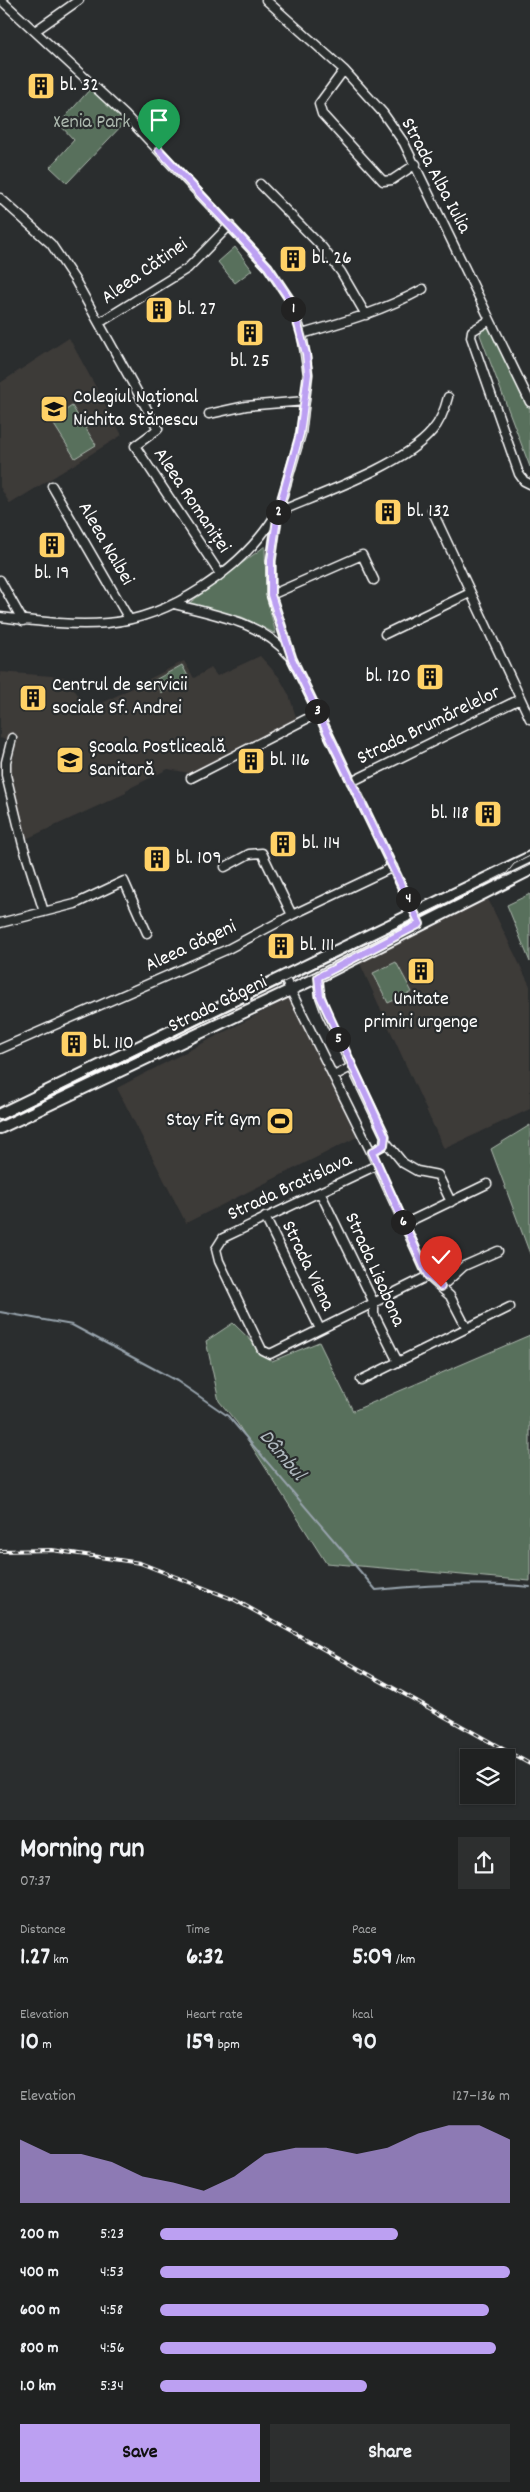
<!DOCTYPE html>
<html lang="en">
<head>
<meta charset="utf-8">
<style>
	:root { --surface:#202222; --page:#2d2f2f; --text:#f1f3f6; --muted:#a2a4a5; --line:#3d3f40; --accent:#bca0f2 }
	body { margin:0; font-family:Dekko,sans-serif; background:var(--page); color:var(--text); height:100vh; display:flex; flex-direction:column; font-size:19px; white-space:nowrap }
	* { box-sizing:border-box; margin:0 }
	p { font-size:16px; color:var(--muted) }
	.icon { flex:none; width:28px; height:28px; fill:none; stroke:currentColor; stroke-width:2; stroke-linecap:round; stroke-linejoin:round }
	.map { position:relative; height:1820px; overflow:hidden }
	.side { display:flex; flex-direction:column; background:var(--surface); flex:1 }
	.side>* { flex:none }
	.buttons { position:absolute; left:460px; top:1749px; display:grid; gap:10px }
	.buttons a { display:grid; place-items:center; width:55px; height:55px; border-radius:0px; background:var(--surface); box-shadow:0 1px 4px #0004,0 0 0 1px var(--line); font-size:25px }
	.pin { position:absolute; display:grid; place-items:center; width:42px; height:42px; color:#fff; margin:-51px -21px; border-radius:50% 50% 50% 0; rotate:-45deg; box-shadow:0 0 5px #0007 }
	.pin .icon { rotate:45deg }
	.km { position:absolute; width:25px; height:25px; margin:-12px; border-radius:50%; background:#222; color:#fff; font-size:14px; line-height:25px; text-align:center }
	.round { display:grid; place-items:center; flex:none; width:52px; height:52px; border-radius:0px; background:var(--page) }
	.headline { display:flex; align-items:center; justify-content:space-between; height:85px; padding:0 20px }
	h1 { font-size:28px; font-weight:700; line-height:38px }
	.figures { display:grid; grid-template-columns:repeat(3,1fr); gap:8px; height:85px; padding:5px 20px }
	.figures div { display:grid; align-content:center }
	.figures b { font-size:25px; font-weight:700 }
	.figures small { font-size:14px; font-weight:400 }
	.figures p { font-size:14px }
	.chart { height:140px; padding:10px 20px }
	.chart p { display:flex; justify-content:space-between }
	.chart svg { width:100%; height:90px; margin-top:5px; fill:var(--accent); opacity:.7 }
	.primary-button { display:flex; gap:10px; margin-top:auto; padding:10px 20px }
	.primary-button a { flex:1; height:58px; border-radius:0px; background:var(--accent); color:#111; font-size:20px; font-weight:700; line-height:58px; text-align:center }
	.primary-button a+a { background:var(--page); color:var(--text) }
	ul { padding:0 20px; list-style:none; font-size:16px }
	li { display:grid; grid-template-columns:80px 60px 1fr; align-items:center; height:38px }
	li i { height:12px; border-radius:6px; background:var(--accent) }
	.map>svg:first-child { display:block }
	.built { fill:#3d3a38 }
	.green { fill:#59705c; stroke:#acb8ae }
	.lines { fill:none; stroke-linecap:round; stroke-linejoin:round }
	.stream { stroke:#97a3ac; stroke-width:2 }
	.minor-casing { stroke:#fff; stroke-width:11 }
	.secondary-casing { stroke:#fff; stroke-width:14 }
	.minor { stroke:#2a2d2e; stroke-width:8 }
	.secondary { stroke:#2a2d2e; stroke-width:10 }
	.tram { stroke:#fff; stroke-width:1 }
	.rail-casing { stroke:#fff; stroke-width:4 }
	.rail { stroke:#2a2d2e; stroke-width:2; stroke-dasharray:5.5; stroke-linecap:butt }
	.route-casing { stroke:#fff; stroke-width:10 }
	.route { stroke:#bca0f2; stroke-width:6 }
	.labels { text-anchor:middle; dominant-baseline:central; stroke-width:4.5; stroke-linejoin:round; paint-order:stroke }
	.poi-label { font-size:20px; fill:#fff; stroke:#2a2d2e; text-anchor:start }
	.park-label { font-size:20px; fill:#acb8ae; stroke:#2a2d2e }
	.street-label { font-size:20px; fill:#fff; stroke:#2a2d2e }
	.water-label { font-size:21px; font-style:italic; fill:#b1bac0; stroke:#2a2d2e }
</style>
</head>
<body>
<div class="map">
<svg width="530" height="1820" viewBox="0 0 530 1820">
	<rect width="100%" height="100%" fill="#2a2d2e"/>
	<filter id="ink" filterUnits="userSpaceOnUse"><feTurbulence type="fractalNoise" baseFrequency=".02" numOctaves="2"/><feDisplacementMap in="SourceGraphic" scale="10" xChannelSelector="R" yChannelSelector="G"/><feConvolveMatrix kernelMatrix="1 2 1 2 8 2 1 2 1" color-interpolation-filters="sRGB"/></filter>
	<g filter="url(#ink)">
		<path class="built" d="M69,338L122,435L10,504L0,487V383Z
			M260,656L279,677L289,695L297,720L189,773L168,769L126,790V793L26,839L9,778L16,743L0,738V672L65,677L89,710L184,661L194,678L211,668L217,676Z
			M487,897L530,986V1109L444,1149L358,959Z
			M289,998L357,1137L186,1223L117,1088Z"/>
		<path class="green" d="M91,88L127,120L67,183L50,167L74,140L59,124Z
			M235,247L252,270L235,283L218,262Z
			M492,324L530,396V467L480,335L482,328Z
			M72,406L96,445L75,458L51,420Z
			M265,546L266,595L276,634L242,617L188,604Z
			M182,665L189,678L162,693L155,680Z
			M530,894V962L507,905Z
			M396,962L412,992L388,1003L373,973Z
			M530,1125V1254L491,1149Z
			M233,1323L272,1361L319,1342L353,1411L530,1335V1581L326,1563L237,1423L219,1401L206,1341Z"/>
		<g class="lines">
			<path class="stream" d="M0,1312L72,1325L177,1381L228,1416L376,1590C427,1585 479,1582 530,1587"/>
			<defs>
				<path id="minor" d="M1,0L125,115L268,267L290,300L302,334L308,374L301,434L278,512L271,561V595L292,659L420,924
					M266,0L344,70L383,113L404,143L530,402
					M35,31L79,0
					M344,70L319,104L322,114L383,181L392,180L416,164
					M260,184L322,247L341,272L366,315
					M0,198L51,244L75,280L158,429L135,446L220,574
					M490,320L472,331L471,337L519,474L524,481L530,484
					M99,323L188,268L230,225
					M302,334C344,322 385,310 423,289
					M209,414L246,406L305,401
					M52,486L129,619
					M432,510L530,719
					M278,512C320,494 404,465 432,431C441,421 445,409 448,397
					M0,580L23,621
					M271,595L362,555L374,580
					M174,604C216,615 259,621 289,655
					M0,617C35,621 71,626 107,623C170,618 242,569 275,516
					M385,634L470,593
					M12,738L6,762V775L23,845L44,912
					M191,778L318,713
					M351,782L520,699
					M225,867L249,854L262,853L292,915
					M0,923L75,904L124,881L147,933
					M284,977L371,1152L428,1276L450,1296L466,1327
					M318,977L320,996L326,1013L385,1136L384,1145L371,1152
					M0,1049L228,949L292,915L393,867
					M334,1076L351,1067
					M386,1142L403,1163L417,1171L438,1175L451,1202
					M377,1165L223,1238L216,1249L219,1261L262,1350L270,1354L428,1276
					M320,1192L374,1303V1314L398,1362
					M265,1217L320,1329
					M404,1224L487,1184
					M441,1287L464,1266L498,1251
					M361,1380L510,1307"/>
				<path id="secondary" d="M0,1114L530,857
					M0,1128L318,977L530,870"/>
			</defs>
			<use href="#minor" class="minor-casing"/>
			<use href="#secondary" class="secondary-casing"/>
			<use href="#minor" class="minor"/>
			<use href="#secondary" class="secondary"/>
			<path class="tram" d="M506,877L530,865
				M0,1120L479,887L507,873L514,864L530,856"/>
			<defs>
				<path id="rail" d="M0,1551L52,1550L140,1563L235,1600L530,1764"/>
			</defs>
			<use href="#rail" class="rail-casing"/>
			<use href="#rail" class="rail"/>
		</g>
	</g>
	<g class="lines" filter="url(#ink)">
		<defs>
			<path id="route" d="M159,150L268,267L290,300L296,317L306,354L308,374L300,434L278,512L271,560V595L292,659L420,924L318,977L320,996L385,1136L384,1145L372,1152L428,1276L441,1287"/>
		</defs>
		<use href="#route" class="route-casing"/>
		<use href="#route" class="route"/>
	</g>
	<defs>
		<symbol id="building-square" viewBox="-11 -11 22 22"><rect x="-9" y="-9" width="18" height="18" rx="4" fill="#ffd166" stroke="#2a2d2e"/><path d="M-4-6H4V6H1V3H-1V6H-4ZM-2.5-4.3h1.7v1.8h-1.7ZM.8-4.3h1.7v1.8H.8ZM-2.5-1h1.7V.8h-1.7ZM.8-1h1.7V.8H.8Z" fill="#111"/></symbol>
		<symbol id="school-square" viewBox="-11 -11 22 22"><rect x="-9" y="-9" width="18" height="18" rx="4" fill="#ffd166" stroke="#2a2d2e"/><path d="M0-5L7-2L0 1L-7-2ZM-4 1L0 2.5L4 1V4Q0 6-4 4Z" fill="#111"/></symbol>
		<symbol id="stadium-square" viewBox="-11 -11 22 22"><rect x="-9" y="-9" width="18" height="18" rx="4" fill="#ffd166" stroke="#2a2d2e"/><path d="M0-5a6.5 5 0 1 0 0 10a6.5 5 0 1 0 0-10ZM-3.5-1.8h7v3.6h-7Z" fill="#111"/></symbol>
	</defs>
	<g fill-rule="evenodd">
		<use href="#building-square" x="25" y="70" width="32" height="32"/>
		<use href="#building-square" x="277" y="243" width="32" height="32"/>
		<use href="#building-square" x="143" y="294" width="32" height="32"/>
		<use href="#building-square" x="234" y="317" width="32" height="32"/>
		<use href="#school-square" x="38" y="393" width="32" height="32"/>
		<use href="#building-square" x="372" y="496" width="32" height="32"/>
		<use href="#building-square" x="36" y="529" width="32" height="32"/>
		<use href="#building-square" x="414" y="661" width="32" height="32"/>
		<use href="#building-square" x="17" y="682" width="32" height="32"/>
		<use href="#school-square" x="54" y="744" width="32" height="32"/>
		<use href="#building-square" x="235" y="745" width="32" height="32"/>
		<use href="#building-square" x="472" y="798" width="32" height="32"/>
		<use href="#building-square" x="267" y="828" width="32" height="32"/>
		<use href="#building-square" x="141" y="843" width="32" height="32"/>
		<use href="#building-square" x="265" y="930" width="32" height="32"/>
		<use href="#building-square" x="405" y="955" width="32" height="32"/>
		<use href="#building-square" x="58" y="1028" width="32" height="32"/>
		<use href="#stadium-square" x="264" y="1105" width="32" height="32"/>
	</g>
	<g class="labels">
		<g class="poi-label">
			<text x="60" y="86">bl. 32</text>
			<text x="312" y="259">bl. 26</text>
			<text x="178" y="310">bl. 27</text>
			<text x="250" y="362" text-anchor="middle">bl. 25</text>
			<text x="73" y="398">Colegiul Național<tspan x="73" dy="23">Nichita Stănescu</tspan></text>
			<text x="407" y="512">bl. 132</text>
			<text x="52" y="574" text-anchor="middle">bl. 19</text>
			<text x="411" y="677" text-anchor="end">bl. 120</text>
			<text x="52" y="686">Centrul de servicii<tspan x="52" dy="23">sociale Sf. Andrei</tspan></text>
			<text x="89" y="748">Școala Postliceală<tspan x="89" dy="23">Sanitară</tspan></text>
			<text x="270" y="761">bl. 116</text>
			<text x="469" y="814" text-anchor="end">bl. 118</text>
			<text x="302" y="844">bl. 114</text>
			<text x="176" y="859">bl. 109</text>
			<text x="300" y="946">bl. 111</text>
			<text x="421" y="1000" text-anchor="middle">Unitate<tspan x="421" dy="23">primiri urgenge</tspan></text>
			<text x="93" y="1044">bl. 110</text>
			<text x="261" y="1121" text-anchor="end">Stay Fit Gym</text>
		</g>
		<g class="park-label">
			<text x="92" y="123">Xenia Park</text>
		</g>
		<g class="street-label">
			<text transform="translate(435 176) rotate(62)">Strada Alba Iulia</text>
			<text transform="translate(145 272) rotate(-35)">Aleea Cătinei</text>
			<text transform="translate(191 501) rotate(56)">Aleea Romaniței</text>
			<text transform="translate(105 544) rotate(60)">Aleea Nalbei</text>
			<text transform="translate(429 726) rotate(-26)">Strada Brumărelelor</text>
			<text transform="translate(191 947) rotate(-25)">Aleea Găgeni</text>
			<text transform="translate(218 1005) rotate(-26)">Strada Găgeni</text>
			<text transform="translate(290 1188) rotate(-25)">Strada Bratislava</text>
			<text transform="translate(307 1266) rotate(64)">Strada Viena</text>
			<text transform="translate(374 1270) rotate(66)">Strada Lisabona</text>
		</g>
		<g class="water-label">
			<text transform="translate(281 1456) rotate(50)">Dâmbul</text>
		</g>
	</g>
</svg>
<div class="buttons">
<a><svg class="icon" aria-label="layers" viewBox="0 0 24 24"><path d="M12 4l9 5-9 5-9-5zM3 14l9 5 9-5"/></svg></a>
</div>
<div class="pin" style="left:159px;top:150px;background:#1e9e55"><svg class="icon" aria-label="arrive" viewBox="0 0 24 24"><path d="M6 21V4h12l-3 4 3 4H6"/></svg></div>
<div class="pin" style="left:441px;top:1287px;background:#d93025"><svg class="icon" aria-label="check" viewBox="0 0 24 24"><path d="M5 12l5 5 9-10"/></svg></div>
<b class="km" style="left:293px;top:309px">1</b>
<b class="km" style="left:278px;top:512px">2</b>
<b class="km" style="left:317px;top:711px">3</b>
<b class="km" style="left:408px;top:899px">4</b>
<b class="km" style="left:338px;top:1039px">5</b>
<b class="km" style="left:403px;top:1222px">6</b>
</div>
<section class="side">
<div class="headline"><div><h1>Morning run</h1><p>07:37</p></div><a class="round"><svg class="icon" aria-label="share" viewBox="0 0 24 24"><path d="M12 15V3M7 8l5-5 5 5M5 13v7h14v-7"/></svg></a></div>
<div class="figures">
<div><p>Distance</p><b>1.27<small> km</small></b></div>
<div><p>Time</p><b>6:32</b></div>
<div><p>Pace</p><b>5:09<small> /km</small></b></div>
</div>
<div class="figures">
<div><p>Elevation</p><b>10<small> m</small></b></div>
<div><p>Heart rate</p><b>159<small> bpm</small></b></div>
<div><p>kcal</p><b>90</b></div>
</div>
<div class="chart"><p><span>Elevation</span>127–136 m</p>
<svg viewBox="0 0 160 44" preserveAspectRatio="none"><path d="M0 44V13L10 20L20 20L30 24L40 31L50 34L60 38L70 31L80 20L90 17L100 17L110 20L120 17L130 10L140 6L150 6L160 13V44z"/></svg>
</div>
<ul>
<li><b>200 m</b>5:23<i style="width:68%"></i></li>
<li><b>400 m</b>4:53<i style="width:100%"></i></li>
<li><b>600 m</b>4:58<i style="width:94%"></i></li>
<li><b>800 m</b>4:56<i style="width:96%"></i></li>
<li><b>1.0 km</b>5:34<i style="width:59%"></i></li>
</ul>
<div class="primary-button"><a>Save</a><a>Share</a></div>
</section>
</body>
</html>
